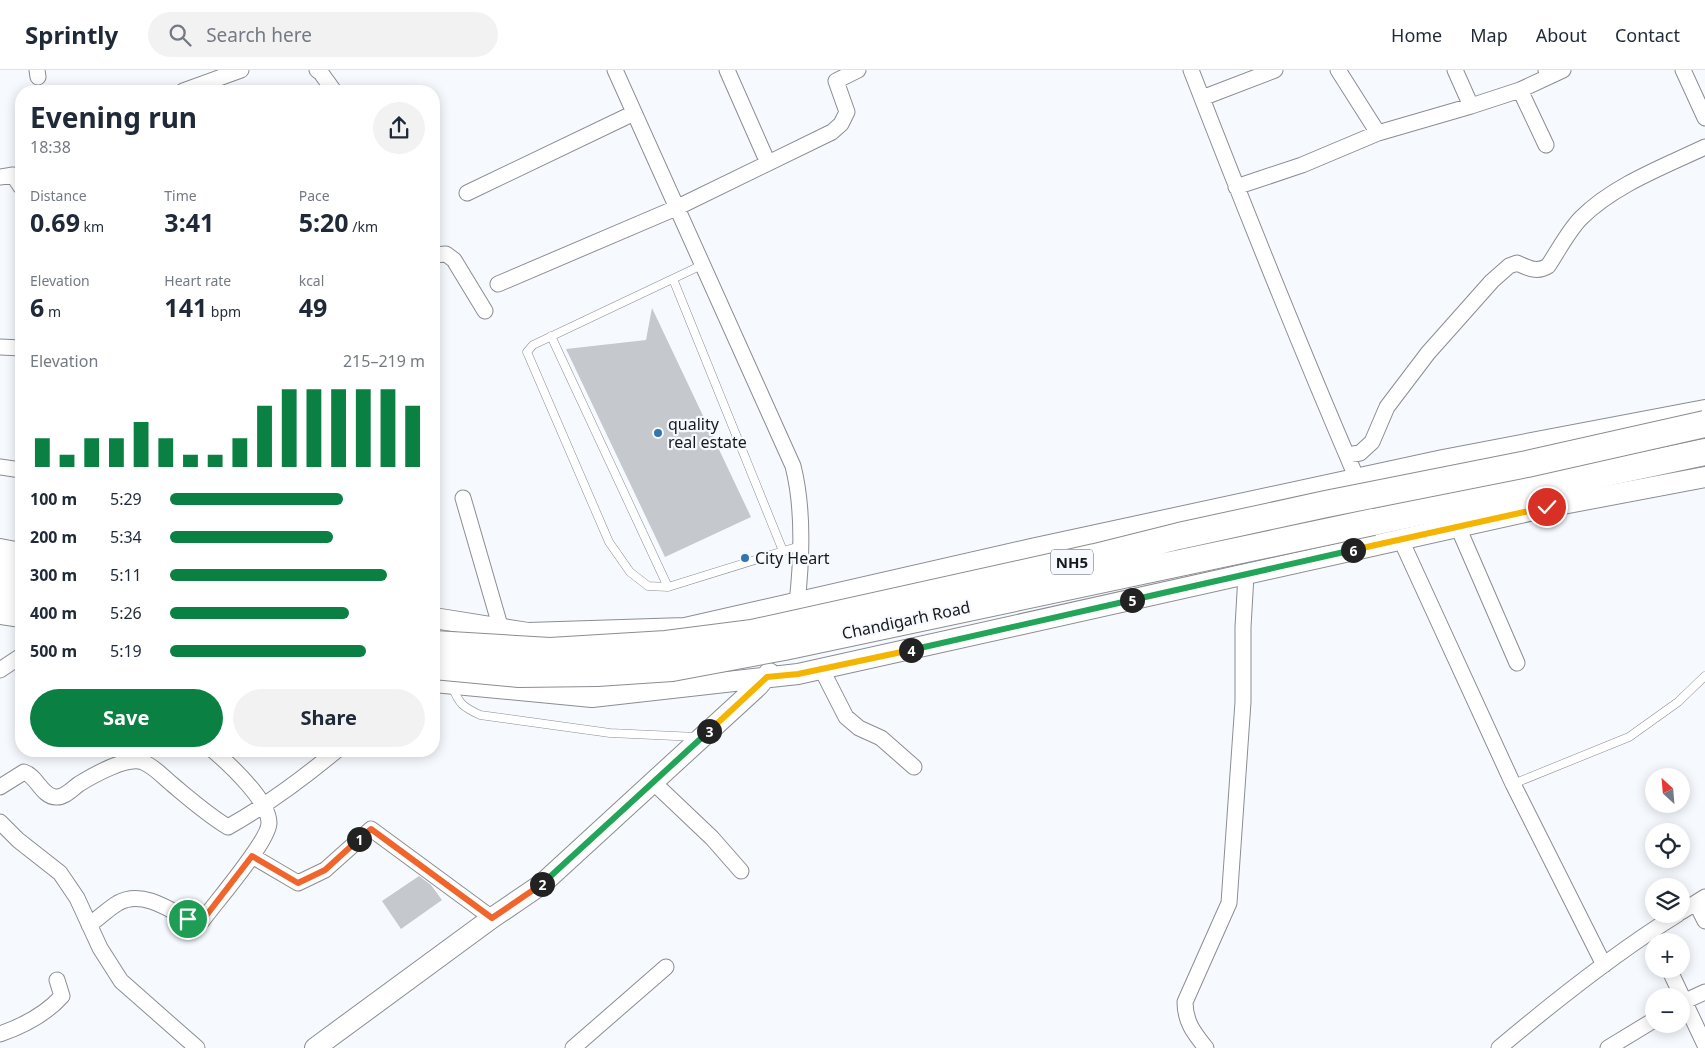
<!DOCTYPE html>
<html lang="en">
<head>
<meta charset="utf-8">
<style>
	:root { --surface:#fff; --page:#f2f2f3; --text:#1f2937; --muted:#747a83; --line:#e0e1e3; --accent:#0b8043 }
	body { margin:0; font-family:"Noto Sans",sans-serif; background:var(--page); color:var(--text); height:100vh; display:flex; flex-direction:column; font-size:19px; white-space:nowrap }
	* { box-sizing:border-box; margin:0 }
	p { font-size:16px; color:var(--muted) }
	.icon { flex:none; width:28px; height:28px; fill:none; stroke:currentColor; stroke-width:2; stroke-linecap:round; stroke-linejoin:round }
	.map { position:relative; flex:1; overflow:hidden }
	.sheet { position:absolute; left:15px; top:15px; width:425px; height:672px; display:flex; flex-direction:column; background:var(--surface); border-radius:20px; box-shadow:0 2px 12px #0003 }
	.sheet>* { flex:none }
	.needle { width:32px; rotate:334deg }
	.controls { position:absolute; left:1645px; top:698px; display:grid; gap:10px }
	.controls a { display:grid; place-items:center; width:45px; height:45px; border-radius:50%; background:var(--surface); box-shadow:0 2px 12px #0003; font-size:25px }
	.pin { position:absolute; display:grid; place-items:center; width:42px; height:42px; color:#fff; margin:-21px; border:2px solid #fff; border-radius:50%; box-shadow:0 1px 5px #0007 }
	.km { position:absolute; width:25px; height:25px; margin:-12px; border-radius:50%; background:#222; color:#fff; font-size:14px; line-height:25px; text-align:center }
	.round { display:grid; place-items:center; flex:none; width:52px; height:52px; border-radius:26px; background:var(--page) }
	.overview { display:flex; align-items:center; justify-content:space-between; height:85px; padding:0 15px }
	h1 { font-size:28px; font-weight:700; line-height:38px }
	.figures { display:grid; grid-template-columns:repeat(3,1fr); gap:8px; height:85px; padding:5px 15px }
	.figures div { display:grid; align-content:center }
	.figures b { font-size:25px; font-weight:700 }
	.figures small { font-size:14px; font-weight:400 }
	.figures p { font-size:14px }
	.chart { height:140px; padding:10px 15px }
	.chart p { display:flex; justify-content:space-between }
	.chart svg { width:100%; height:90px; margin-top:5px; stroke:var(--accent); stroke-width:6 }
	.button { display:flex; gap:10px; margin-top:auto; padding:10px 15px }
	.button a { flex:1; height:58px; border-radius:30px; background:var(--accent); color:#fff; font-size:20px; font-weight:700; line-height:58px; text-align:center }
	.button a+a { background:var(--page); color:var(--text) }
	ul { padding:0 15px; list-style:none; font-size:16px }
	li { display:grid; grid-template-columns:80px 60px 1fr; align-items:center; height:38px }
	li i { height:12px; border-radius:6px; background:var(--accent) }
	header { display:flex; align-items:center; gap:30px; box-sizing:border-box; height:70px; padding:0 25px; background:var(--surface); border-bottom:1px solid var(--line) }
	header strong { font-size:24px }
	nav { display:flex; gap:28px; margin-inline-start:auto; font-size:18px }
	.search { width:350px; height:45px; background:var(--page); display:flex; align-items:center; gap:12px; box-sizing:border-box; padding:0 18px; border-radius:28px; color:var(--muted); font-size:19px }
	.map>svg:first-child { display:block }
	.building { fill:#c5c8cc }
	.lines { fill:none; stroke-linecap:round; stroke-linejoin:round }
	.lane-casing { stroke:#8a8d91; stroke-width:9 }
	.street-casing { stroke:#8a8d91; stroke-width:17 }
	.secondary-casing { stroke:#8a8d91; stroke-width:22 }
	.highway-casing { stroke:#8a8d91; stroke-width:28 }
	.lane { stroke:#fff; stroke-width:8 }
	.street { stroke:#fff; stroke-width:15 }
	.secondary { stroke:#fff; stroke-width:20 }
	.highway { stroke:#fff; stroke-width:26 }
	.highway-bridge-casing { stroke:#8a8d91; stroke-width:28; stroke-linecap:butt }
	.highway-bridge { stroke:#fff; stroke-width:26 }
	.split-1-casing { stroke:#fff; stroke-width:10 }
	.split-2-casing { stroke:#fff; stroke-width:10 }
	.split-3-casing { stroke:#fff; stroke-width:10 }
	.split-4-casing { stroke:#fff; stroke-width:10 }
	.split-5-casing { stroke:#fff; stroke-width:10 }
	.split-6-casing { stroke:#fff; stroke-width:10 }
	.split-7-casing { stroke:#fff; stroke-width:10 }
	.split-1 { stroke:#f0652b; stroke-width:6 }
	.split-2 { stroke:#f0652b; stroke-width:6 }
	.split-3 { stroke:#22a559; stroke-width:6 }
	.split-4 { stroke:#f5b400; stroke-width:6 }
	.split-5 { stroke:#22a559; stroke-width:6 }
	.split-6 { stroke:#22a559; stroke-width:6 }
	.split-7 { stroke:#f5b400; stroke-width:6 }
	.poi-dot { fill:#3476ac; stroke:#f6fafe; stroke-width:2 }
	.labels { text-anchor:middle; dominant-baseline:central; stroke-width:4.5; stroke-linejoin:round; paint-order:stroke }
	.shield { fill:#f6fafe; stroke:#5b5c5f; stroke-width:1 }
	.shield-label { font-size:15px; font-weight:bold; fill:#18191b }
	.poi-label { font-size:16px; fill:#18191b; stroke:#f6fafe; text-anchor:start }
	.street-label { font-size:16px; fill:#18191b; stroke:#f6fafe }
</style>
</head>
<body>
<header>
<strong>Sprintly</strong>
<div class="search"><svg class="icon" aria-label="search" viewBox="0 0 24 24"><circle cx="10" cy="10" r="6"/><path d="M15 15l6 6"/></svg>Search here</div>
<nav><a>Home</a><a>Map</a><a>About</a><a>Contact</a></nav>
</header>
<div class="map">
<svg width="1705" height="978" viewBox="0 0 1705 978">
	<rect width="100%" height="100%" fill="#f6fafe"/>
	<path class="building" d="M652,238L751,447L665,487L566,279L646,270Z
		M419,806L431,815L442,830L401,859L382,831Z"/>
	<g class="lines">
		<defs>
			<path id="lane" d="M673,209L783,481
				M551,266L668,517L800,476
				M668,517L648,516L630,502L609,472L527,282L533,275L702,195
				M452,616C459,634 463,637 480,645L610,663L697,667
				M1513,714L1629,667L1678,632L1705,606"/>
			<path id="street" d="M37,0L38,7
				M317,0L321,3L334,21
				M615,0L793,396C804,439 802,488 797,533
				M727,0L768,93
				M1191,0C1244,137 1299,274 1357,409
				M1338,0L1378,63
				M1683,0L1705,48
				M1548,7L1563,0
				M1520,20L1546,75
				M183,21L241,0
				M1202,28L1275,0
				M1471,36L1520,20L1548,7L1546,0
				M0,107L13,105L21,117
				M1236,117L1302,95L1378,63L1471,36L1455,0
				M467,123L634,43
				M434,185L446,184L454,190L485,241
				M498,214L676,138L832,62L841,54L847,42L836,11L858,0
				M0,277L21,278
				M1347,385L1360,383L1372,372L1387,337L1428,283L1492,211L1509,196L1517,193C1528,198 1537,203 1548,196C1558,181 1569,160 1581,148C1614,115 1663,97 1705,77
				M0,397L21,400
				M463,428L501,559
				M1458,457L1517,593
				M1401,470L1513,714L1604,895
				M0,600L21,586
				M822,600L846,647L859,658L881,668L914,697
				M653,712L712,768L741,801
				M0,717L24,702C37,706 42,727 56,727C64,728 72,719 79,714C92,706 127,686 143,692C155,697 163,707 173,715C191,730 208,745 228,757C267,735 301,710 336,681
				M0,752L18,770L60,803L77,828L100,878L121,911L197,978
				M252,786L298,813L325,800L371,759L492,848
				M1696,833L1705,851
				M1681,842L1705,827
				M89,855C99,848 108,839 118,833C143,819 172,841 194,853L202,851C215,833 269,771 269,753C269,731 230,695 214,681
				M1669,899L1705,975
				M1681,933L1705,922
				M0,964C23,956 46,944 62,926L57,910
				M573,978L666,897
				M1206,978C1194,963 1185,952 1185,932L1229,833L1243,632V557L1246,505
				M1499,978C1556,930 1615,883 1678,844
				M1608,978L1654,950"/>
			<path id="secondary" d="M0,479L21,483
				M0,544L21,547
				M434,548L528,563L685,558L1036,478L1443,390L1705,340
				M434,612L592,627L798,604L1547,437L1705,407
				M315,978L492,848L542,814L758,616L769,603"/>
			<path id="highway" d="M1373,452L1705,382
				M0,498L21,503
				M0,523L21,527"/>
		</defs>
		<use href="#lane" class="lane-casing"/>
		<use href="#street" class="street-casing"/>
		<use href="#secondary" class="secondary-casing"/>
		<use href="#highway" class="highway-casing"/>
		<use href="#lane" class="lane"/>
		<use href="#street" class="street"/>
		<use href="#secondary" class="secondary"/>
		<use href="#highway" class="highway"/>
		<defs>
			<path id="highway-bridge" d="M434,574L550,581L666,574L752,563L1095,487L1179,466L1326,434L1527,394L1705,354
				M434,596L519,604L597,603L672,598L784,577L1373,452"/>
		</defs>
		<use href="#highway-bridge" class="highway-bridge-casing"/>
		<use href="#highway-bridge" class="highway-bridge"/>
	</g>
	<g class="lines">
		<defs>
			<path id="split-1" d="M188,849L194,853L202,851L252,786L298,813L325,800L359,769"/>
			<path id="split-2" d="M359,769L371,759L492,848L542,814"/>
			<path id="split-3" d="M542,814L709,661"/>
			<path id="split-4" d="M709,661L767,607L798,604L911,580"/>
			<path id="split-5" d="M911,580L1132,530"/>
			<path id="split-6" d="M1132,530L1353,480"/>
			<path id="split-7" d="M1353,480L1547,437"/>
		</defs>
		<use href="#split-1" class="split-1-casing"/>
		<use href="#split-2" class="split-2-casing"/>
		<use href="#split-3" class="split-3-casing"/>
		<use href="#split-4" class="split-4-casing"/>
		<use href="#split-5" class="split-5-casing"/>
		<use href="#split-6" class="split-6-casing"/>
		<use href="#split-7" class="split-7-casing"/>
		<use href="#split-1" class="split-1"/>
		<use href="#split-2" class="split-2"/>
		<use href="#split-3" class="split-3"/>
		<use href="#split-4" class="split-4"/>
		<use href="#split-5" class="split-5"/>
		<use href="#split-6" class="split-6"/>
		<use href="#split-7" class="split-7"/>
	</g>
	<g class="poi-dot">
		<circle cx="658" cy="363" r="5"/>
		<circle cx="745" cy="488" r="5"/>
	</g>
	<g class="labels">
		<rect class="shield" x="1051" y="479.5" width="42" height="25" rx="4"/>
		<g class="shield-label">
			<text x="1072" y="492">NH5</text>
		</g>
		<g class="poi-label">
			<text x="668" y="354">quality<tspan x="668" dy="18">real estate</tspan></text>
			<text x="755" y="488">City Heart</text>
		</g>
		<g class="street-label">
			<text transform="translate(906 550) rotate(-12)">Chandigarh Road</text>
		</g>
	</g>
</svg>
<div class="controls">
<a><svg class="needle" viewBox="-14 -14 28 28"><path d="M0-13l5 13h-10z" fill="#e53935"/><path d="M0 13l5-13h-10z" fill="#747a83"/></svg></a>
<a><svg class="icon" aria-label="locate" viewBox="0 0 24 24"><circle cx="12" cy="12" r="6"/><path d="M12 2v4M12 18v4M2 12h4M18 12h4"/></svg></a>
<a><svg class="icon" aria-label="layers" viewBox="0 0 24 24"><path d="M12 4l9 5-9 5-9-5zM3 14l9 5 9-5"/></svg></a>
<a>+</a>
<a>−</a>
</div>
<div class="pin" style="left:188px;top:849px;background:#1e9e55"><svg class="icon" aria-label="arrive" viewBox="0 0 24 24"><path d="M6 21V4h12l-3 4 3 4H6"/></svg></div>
<div class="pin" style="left:1547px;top:437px;background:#d93025"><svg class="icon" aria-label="check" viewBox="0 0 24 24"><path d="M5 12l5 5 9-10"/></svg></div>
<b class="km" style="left:359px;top:769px">1</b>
<b class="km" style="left:542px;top:814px">2</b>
<b class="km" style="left:709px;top:661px">3</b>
<b class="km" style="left:911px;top:580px">4</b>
<b class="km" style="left:1132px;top:530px">5</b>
<b class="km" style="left:1353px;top:480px">6</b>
<section class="sheet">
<div class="overview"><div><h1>Evening run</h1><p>18:38</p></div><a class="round"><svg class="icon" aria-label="share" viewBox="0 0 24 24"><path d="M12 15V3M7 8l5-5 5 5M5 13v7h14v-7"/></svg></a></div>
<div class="figures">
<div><p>Distance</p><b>0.69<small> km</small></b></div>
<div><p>Time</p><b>3:41</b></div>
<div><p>Pace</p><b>5:20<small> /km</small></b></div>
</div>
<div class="figures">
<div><p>Elevation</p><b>6<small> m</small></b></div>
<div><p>Heart rate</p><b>141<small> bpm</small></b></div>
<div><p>kcal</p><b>49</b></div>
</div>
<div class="chart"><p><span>Elevation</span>215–219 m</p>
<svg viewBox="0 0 160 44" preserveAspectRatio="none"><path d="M5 44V30M15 44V38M25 44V30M35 44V30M45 44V22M55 44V30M65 44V38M75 44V38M85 44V30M95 44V14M105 44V6M115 44V6M125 44V6M135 44V6M145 44V6M155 44V14"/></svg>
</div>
<ul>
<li><b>100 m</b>5:29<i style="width:68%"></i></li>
<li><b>200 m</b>5:34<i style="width:64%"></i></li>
<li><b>300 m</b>5:11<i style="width:85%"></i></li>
<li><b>400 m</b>5:26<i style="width:70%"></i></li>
<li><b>500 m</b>5:19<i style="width:77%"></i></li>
</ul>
<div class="button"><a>Save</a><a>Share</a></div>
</section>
</div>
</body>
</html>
